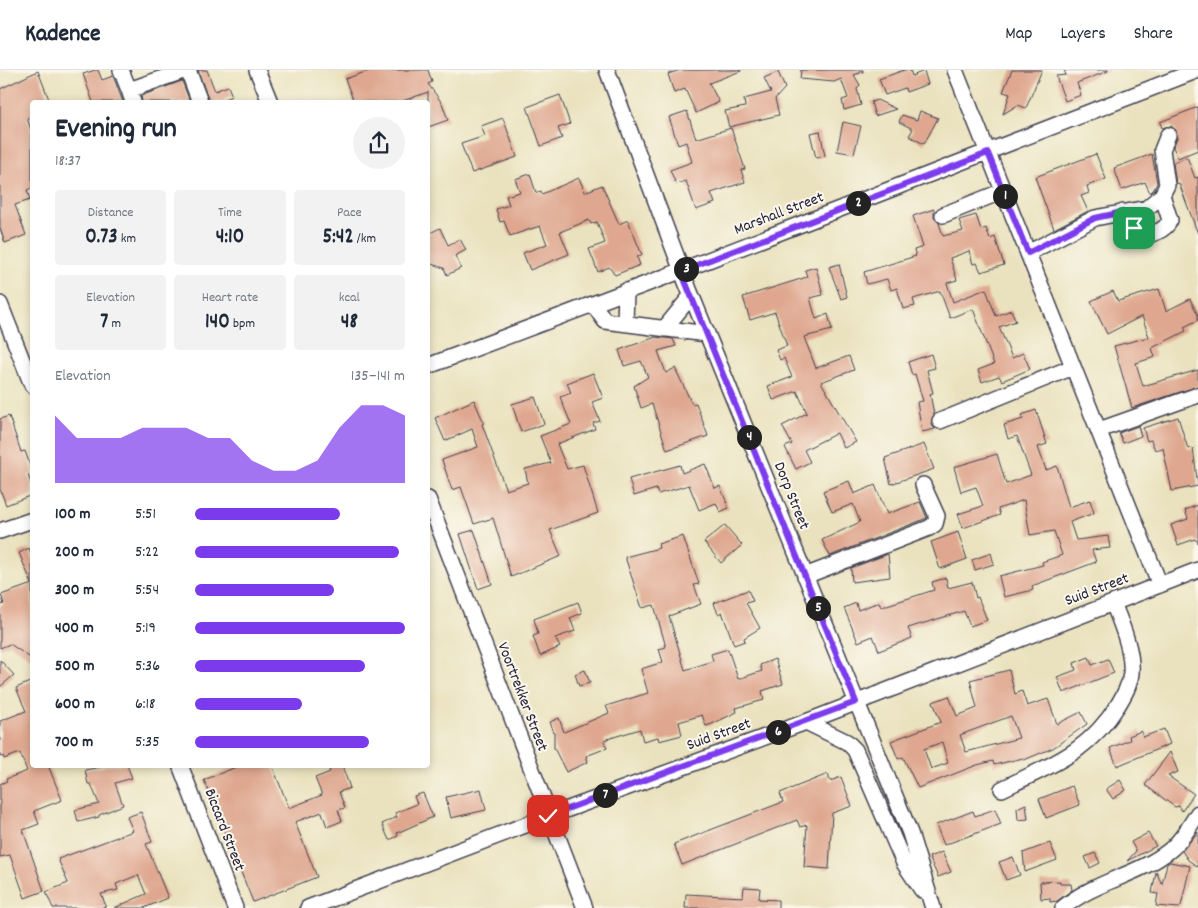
<!DOCTYPE html>
<html lang="en">
<head>
<meta charset="utf-8">
<style>
	:root { --surface:#fff; --page:#f2f2f3; --text:#1f2937; --muted:#747a83; --line:#e0e1e3; --accent:#7c3aed }
	body { margin:0; font-family:Dekko,sans-serif; background:var(--page); color:var(--text); height:100vh; display:flex; flex-direction:column; font-size:19px; white-space:nowrap }
	* { box-sizing:border-box; margin:0 }
	p { font-size:16px; color:var(--muted) }
	.icon { flex:none; width:28px; height:28px; fill:none; stroke:currentColor; stroke-width:2; stroke-linecap:round; stroke-linejoin:round }
	.map { position:relative; flex:1; overflow:hidden }
	.drawer { position:absolute; left:30px; top:30px; width:400px; height:668px; display:flex; flex-direction:column; background:var(--surface); border-radius:5px; box-shadow:0 2px 8px #0003 }
	.drawer>* { flex:none }
	.pin { position:absolute; display:grid; place-items:center; width:42px; height:42px; color:#fff; margin:-21px; border-radius:10px; box-shadow:0 2px 8px #0006 }
	.km { position:absolute; width:25px; height:25px; margin:-12px; border-radius:50%; background:#222; color:#fff; font-size:14px; line-height:25px; text-align:center }
	.round { display:grid; place-items:center; flex:none; width:52px; height:52px; border-radius:26px; background:var(--page) }
	.overview { display:flex; align-items:center; justify-content:space-between; height:85px; padding:0 25px }
	h1 { font-size:28px; font-weight:700; line-height:38px }
	.figures { display:grid; grid-template-columns:repeat(3,1fr); gap:8px; height:85px; padding:5px 25px }
	.figures div { display:grid; align-content:center; border-radius:5px; background:var(--page); text-align:center }
	.figures b { font-size:21px; font-weight:700 }
	.figures small { font-size:14px; font-weight:400 }
	.figures p { font-size:14px }
	.chart { height:140px; padding:10px 25px }
	.chart p { display:flex; justify-content:space-between }
	.chart svg { width:100%; height:90px; margin-top:5px; fill:var(--accent); opacity:.7 }
	ul { padding:0 25px; list-style:none; font-size:16px }
	li { display:grid; grid-template-columns:80px 60px 1fr; align-items:center; height:38px }
	li i { height:12px; border-radius:6px; background:var(--accent) }
	header { display:flex; align-items:center; gap:30px; box-sizing:border-box; height:70px; padding:0 25px; background:var(--surface); border-bottom:1px solid var(--line) }
	header strong { font-size:24px }
	nav { display:flex; gap:28px; margin-inline-start:auto; font-size:18px }
	.map>svg:first-child { display:block }
	.building { fill:#dfa78f; fill-rule:evenodd }
	.lines { fill:none; stroke-linecap:round; stroke-linejoin:round }
	.minor-casing { stroke:#403f4f; stroke-width:18 }
	.minor { stroke:#fff; stroke-width:15 }
	.route-casing { stroke:#fff; stroke-width:10 }
	.route { stroke:#7c3aed; stroke-width:6 }
	.labels { text-anchor:middle; dominant-baseline:central; stroke-width:4; stroke-linejoin:round; paint-order:stroke }
	.street-label { font-size:16px; fill:#22223b; stroke:#fbf7ec }
</style>
</head>
<body>
<header>
<strong>Kadence</strong>
<nav><a>Map</a><a>Layers</a><a>Share</a></nav>
</header>
<div class="map">
<svg width="1198" height="838" viewBox="0 0 1198 838">
	<rect width="100%" height="100%" fill="#fbf7ec"/>
	<filter id="ink" filterUnits="userSpaceOnUse"><feTurbulence type="fractalNoise" baseFrequency=".02" numOctaves="2"/><feDisplacementMap in="SourceGraphic" scale="10" xChannelSelector="R" yChannelSelector="G"/><feConvolveMatrix kernelMatrix="1 2 1 2 8 2 1 2 1" color-interpolation-filters="sRGB"/></filter>
	<filter id="wash" filterUnits="userSpaceOnUse"><feTurbulence type="fractalNoise" baseFrequency=".0096" numOctaves="4" result="noise"/><feDisplacementMap in="SourceGraphic" scale="20" xChannelSelector="R" yChannelSelector="G"/><feGaussianBlur stdDeviation="1.12" result="paint"/><feColorMatrix in="noise" values="0 0 0 0 0 0 0 0 0 0 0 0 0 0 0 0 0 1.4 0 .05"/><feComposite in="paint" operator="in"/></filter>
	<g filter="url(#wash)">
		<rect width="100%" height="100%" fill="#eae2be"/>
		<g id="blocks">
			<path class="building" d="M95,0H98L102,10L113,6L123,32H93L83,4Z
				M198,0H207L215,21L228,16L232,26L224,29L225,32H209Z
				M371,0H428L432,12L428,14L442,33L448,50L428,57V22L400,32H354L345,9Z
				M680,0H741V1L709,13L719,32L696,43L685,19L674,23L668,4Z
				M801,0H863V2L854,5L860,15L857,19L861,35L844,40L842,30L848,28L841,9L834,12L800,9Z
				M904,0H910L912,6L924,1L928,14L906,22L905,18L885,25L879,9Z
				M1012,0H1042L1026,38L1018,35L1003,44L1010,24L1003,22Z
				M1064,0H1108V1L1077,13L1081,25L1065,31L1056,6L1066,5Z
				M38,1L50,32H32V46L27,48L32,63V118L27,120L30,130L15,135L26,165L5,173L0,158V19Z
				M778,2L785,18L775,29L779,45L729,57L725,41L745,37L744,29L771,22L764,8Z
				M182,11L190,32H142L141,26Z
				M560,25L570,54L558,58L562,68L541,76L527,37Z
				M877,30L896,39L875,46L871,32Z
				M1198,37V80L1178,88L1173,77L1177,68L1176,60L1171,56L1162,58L1160,52Z
				M687,41L696,69L731,58L745,99L741,100L745,112L711,123L715,133L696,140L686,111L676,114L670,100L692,92L686,72L678,75L669,47Z
				M920,41L938,48L924,74L909,66L913,59L899,52L902,45L917,50Z
				M503,48L517,87L472,103L461,74L485,66L481,56Z
				M843,52L861,56L854,84L837,81Z
				M820,61L825,86L816,88L810,63Z
				M1096,84L1106,109L1087,116L1089,123L1081,126L1088,141L1054,159L1035,107Z
				M1152,84L1157,113L1154,119L1150,123L1145,112L1122,120L1114,98Z
				M1187,87L1195,108L1198,107V164L1179,113L1176,114L1173,93Z
				M530,104L536,123L541,121L542,124L579,108L585,122L602,115L619,154L628,150L642,185L637,187L640,195L615,205L609,197L598,202L589,179L605,173L597,152L591,154L589,150L560,162L569,184L530,200L523,183L547,174L540,156L510,166L504,151L500,152L496,139L509,135L506,126L520,122L515,109Z
				M934,139V148L939,153L943,166L963,161L959,150L976,145L981,160L986,158L990,169L995,167L1004,195L981,202L977,193L973,194L969,181L950,188L957,210L947,213L953,232L986,219L996,246L1011,240L1016,251L999,257L1012,288L1023,283L1030,299L1002,311L999,306L982,312L978,300L994,294L973,239L950,248L940,221L913,229L915,236L903,239L897,218L891,220L887,209L867,214L864,202L916,186L914,180L923,177L913,146Z
				M440,158L448,175L460,169L466,180L455,186L461,198L447,205L444,198L428,193V164Z
				M839,194L847,227L841,229L829,197Z
				M816,197L823,225L810,228L816,249L828,244L832,260L804,267L816,298L849,286L854,300L821,312L856,372L844,378L837,363L804,380L810,392L796,399L785,377L792,374L782,356L807,343L797,321L773,330L768,316L792,307L784,288L780,290L776,280L787,276L775,242L750,250L743,227L807,207L805,200Z
				M1159,219L1166,241L1190,229L1198,245V250L1184,257L1186,261L1152,278L1155,287L1136,293L1143,316L1198,300V316L1132,338L1114,276L1149,267L1142,246L1107,264L1091,231L1113,221L1118,231Z
				M656,267L673,269L676,276L658,281L666,303L675,298L692,334L696,333L708,366L667,380L652,334L641,338L634,316L648,307L641,291L624,296L619,280Z
				M931,284L935,298L927,300L933,323L930,324L934,344L931,354L935,359L922,362L917,332L923,331L915,304L912,305L908,292Z
				M593,303L603,328L592,332L600,351L593,353L595,359L557,374L567,399L583,395L598,443L550,460L561,486L511,507L493,448L474,454L461,417L452,420L442,390L478,377L472,359L445,371L435,348L474,330L484,353L482,354L506,420L528,413L525,399L551,393L540,366L571,354L560,327L571,323L567,313Z
				M535,327L544,354L521,362L512,334Z
				M1036,340L1047,374L1038,377L1046,400L1057,396L1069,437L1090,430L1094,443L1070,452L1076,470L1108,466L1110,478L1092,480L1096,492L1032,516L1033,520L1004,527L999,506L1043,495L1042,492L1062,485L1054,461L1030,465L1024,430L998,439L1000,445L963,458L958,444L983,436L976,417L961,422L954,397L997,384L1006,414L1031,405L1017,366L1008,369L1004,355L1023,349L1022,345Z
				M9,346L21,382L25,381L32,401V404L28,405L32,416V425L6,435L0,419V349Z
				M1178,347L1188,379L1193,378L1198,416L1172,421L1163,378L1155,380L1151,370L1147,371L1143,358Z
				M1138,356L1141,366L1123,373L1119,363Z
				M924,374L934,399L891,414L885,388Z
				M705,394L715,418L720,416L729,438L720,442L716,433L699,440L689,415L658,424L656,419L634,426L629,409L680,395L682,403Z
				M849,411L854,424L875,415L887,444L920,432L927,448L830,486L822,470L860,452L853,434L832,442L823,421Z
				M1198,435V473L1195,469L1178,475L1171,455L1188,449L1185,440Z
				M725,455L742,475L721,493L704,472Z
				M474,460L492,514L478,519L460,464Z
				M958,462L967,489L940,499L931,472Z
				M683,466L699,514L694,515L701,534L669,546L685,600L713,591L711,584L728,579L738,609L762,601L760,595L775,589L783,614L762,621L764,630L736,638L737,642L712,654L706,656L702,645L679,652L682,665L659,671L658,667L643,671L640,659L604,670L607,678L586,686L588,692L566,702L554,678V663L550,652L559,648L564,662L609,643L606,636L648,623L641,599L663,592L659,579L666,577L654,535L642,538L625,487L659,478L658,474Z
				M29,478L32,486V514L19,483Z
				M991,483L994,494L975,500L972,490Z
				M888,484L890,507L852,512L851,498Z
				M946,508L948,518L972,512L976,528L978,527L987,550L970,556L964,541L908,558L912,568L879,581L873,566L858,572L844,538L856,533L858,540L879,532L881,537L934,520L932,512Z
				M32,514V589L10,574L0,578V535L4,534L1,525Z
				M748,520L753,531L746,533L760,558L744,568L745,571L734,575L722,542L718,544L714,533Z
				M578,532L582,543L570,548L575,561L555,568L560,577L540,586L533,566L538,564L534,549Z
				M1089,587L1092,595L1108,589L1114,603L1063,623L1057,607L1076,600L1074,593Z
				M0,590L14,605L0,617Z
				M585,600L590,613L579,616L575,604Z
				M1009,600L1015,624L1022,621L1027,636L1048,629L1057,654L1081,642L1087,654L1053,678L1024,690L1023,688L994,695L993,691L977,695L918,718L903,687L898,689L891,671L941,652L933,632L949,626L957,646L977,638L970,610ZM1011,646L1019,668L966,682L960,665ZM942,672L948,693L931,699L924,679Z
				M32,611V695H48L62,730L34,741L39,754L23,760L44,821L25,828L10,785L0,787V714L7,711L6,709L27,701L20,683L4,689L3,686L0,687V651L26,641L16,618Z
				M1164,659L1170,674L1117,696L1110,678L1130,670L1129,666L1141,661L1143,667Z
				M1170,682L1178,702L1168,706L1194,724L1182,741L1179,736L1175,737L1145,715Z
				M111,695H127L132,708L115,713L123,735L99,745V747L78,752L75,740L99,734L91,714H88L85,700Z
				M241,695H272L289,738L322,725L315,708L330,702L327,695H342L350,718L339,722L345,738L338,740L342,751L327,757L322,742L295,752L317,807L253,832L204,710Z
				M828,704L830,711L841,707L852,736L832,743L829,799L804,797L807,755L800,757L797,750L682,795L674,774L783,732L780,723Z
				M1120,710L1126,720L1113,729L1106,719Z
				M1072,716L1080,735L1046,748L1039,729Z
				M481,719L486,740L451,748L446,727Z
				M423,723L433,747L397,763L398,766L389,770L382,754L397,747L395,743L417,734L414,726Z
				M1026,734L1028,749L1018,750L1017,738Z
				M995,739L1001,754L944,775L936,755L973,741L975,746Z
				M141,742L152,772L146,774L168,828L144,838H114L146,824L138,805L116,814L118,820L101,824L106,836L100,838H53L46,822L68,813L58,789L133,761L127,747Z
				M1198,762V797L1188,790L1182,781Z
				M1148,763L1156,776L1127,791L1136,781L1131,772Z
				M1050,773L1057,790L1025,802L1023,783Z
				M942,782L951,802L938,807L929,787Z
				M1095,783L1100,793L1090,798L1085,787Z
				M1013,787L1020,805L1006,810L999,792Z
				M1170,792L1190,796L1181,836L1179,838L1156,836L1158,824L1152,823L1156,802L1162,814L1167,794Z
				M1060,811V814H1071L1072,820L1057,831L1050,832V828L1041,829L1040,812Z
				M744,817L760,818L759,829L778,830V838H685L686,824L743,827Z"/>
		</g>
	</g>
	<g filter="url(#ink)">
		<use href="#blocks" fill-opacity="0" stroke="#403f4f" stroke-width="1"/>
		<g class="lines">
			<defs>
				<path id="minor" d="M121,0L129,20
					M188,0L200,32
					M257,0L270,32
					M607,0L686,212L910,763L933,838
					M955,0L1160,515
					M133,32L129,20L186,0
					M1123,142L1139,164C1150,167 1166,160 1170,150L1162,125
					M943,145L1003,121
					M1028,183L1095,148L1147,138L1162,125L1167,115L1162,80L1168,65
					M0,234L32,315
					M593,234L605,251L707,264
					M625,253L626,221
					M664,259L691,226
					M428,296L662,208L1198,0
					M940,351L1073,297
					M1099,360L1198,325
					M428,429L585,838
					M0,461L32,450
					M805,506L929,458L935,454L937,446L923,415
					M806,652L847,672L855,680L904,793L922,820
					M180,695L235,838
					M1002,719C1052,694 1087,684 1118,635C1124,625 1130,615 1131,603C1133,581 1121,553 1113,533
					M308,838L549,746L806,652L1198,500
					M1063,838C1094,811 1138,806 1170,780C1182,770 1190,756 1198,743"/>
			</defs>
			<use href="#minor" class="minor-casing"/>
			<use href="#minor" class="minor"/>
		</g>
	</g>
	<g class="lines" filter="url(#ink)">
		<defs>
			<path id="route" d="M548,746L856,632L681,201L988,83L1028,183L1095,148L1123,142L1134,158"/>
		</defs>
		<use href="#route" class="route-casing"/>
		<use href="#route" class="route"/>
	</g>
	<g class="labels">
		<g class="street-label">
			<text transform="translate(779 144) rotate(-21)">Marshall Street</text>
			<text transform="translate(791 426) rotate(68)">Dorp Street</text>
			<text transform="translate(1097 520) rotate(-21)">Suid Street</text>
			<text transform="translate(522 627) rotate(69)">Voortrekker Street</text>
			<text transform="translate(719 665) rotate(-20)">Suid Street</text>
			<text transform="translate(224 760) rotate(69)">Biccard Street</text>
		</g>
	</g>
</svg>
<div class="pin" style="left:1134px;top:158px;background:#1e9e55"><svg class="icon" aria-label="arrive" viewBox="0 0 24 24"><path d="M6 21V4h12l-3 4 3 4H6"/></svg></div>
<div class="pin" style="left:548px;top:746px;background:#d93025"><svg class="icon" aria-label="check" viewBox="0 0 24 24"><path d="M5 12l5 5 9-10"/></svg></div>
<b class="km" style="left:1005px;top:126px">1</b>
<b class="km" style="left:858px;top:133px">2</b>
<b class="km" style="left:686px;top:199px">3</b>
<b class="km" style="left:749px;top:367px">4</b>
<b class="km" style="left:818px;top:538px">5</b>
<b class="km" style="left:778px;top:662px">6</b>
<b class="km" style="left:605px;top:725px">7</b>
<section class="drawer">
<div class="overview"><div><h1>Evening run</h1><p>18:37</p></div><a class="round"><svg class="icon" aria-label="share" viewBox="0 0 24 24"><path d="M12 15V3M7 8l5-5 5 5M5 13v7h14v-7"/></svg></a></div>
<div class="figures">
<div><p>Distance</p><b>0.73<small> km</small></b></div>
<div><p>Time</p><b>4:10</b></div>
<div><p>Pace</p><b>5:42<small> /km</small></b></div>
</div>
<div class="figures">
<div><p>Elevation</p><b>7<small> m</small></b></div>
<div><p>Heart rate</p><b>140<small> bpm</small></b></div>
<div><p>kcal</p><b>48</b></div>
</div>
<div class="chart"><p><span>Elevation</span>135–141 m</p>
<svg viewBox="0 0 160 44" preserveAspectRatio="none"><path d="M0 44V11L10 22L20 22L30 22L40 17L50 17L60 17L70 22L80 22L90 33L100 38L110 38L120 33L130 17L140 6L150 6L160 11V44z"/></svg>
</div>
<ul>
<li><b>100 m</b>5:51<i style="width:69%"></i></li>
<li><b>200 m</b>5:22<i style="width:97%"></i></li>
<li><b>300 m</b>5:54<i style="width:66%"></i></li>
<li><b>400 m</b>5:19<i style="width:100%"></i></li>
<li><b>500 m</b>5:36<i style="width:81%"></i></li>
<li><b>600 m</b>6:18<i style="width:51%"></i></li>
<li><b>700 m</b>5:35<i style="width:83%"></i></li>
</ul>
</section>
</div>
</body>
</html>
